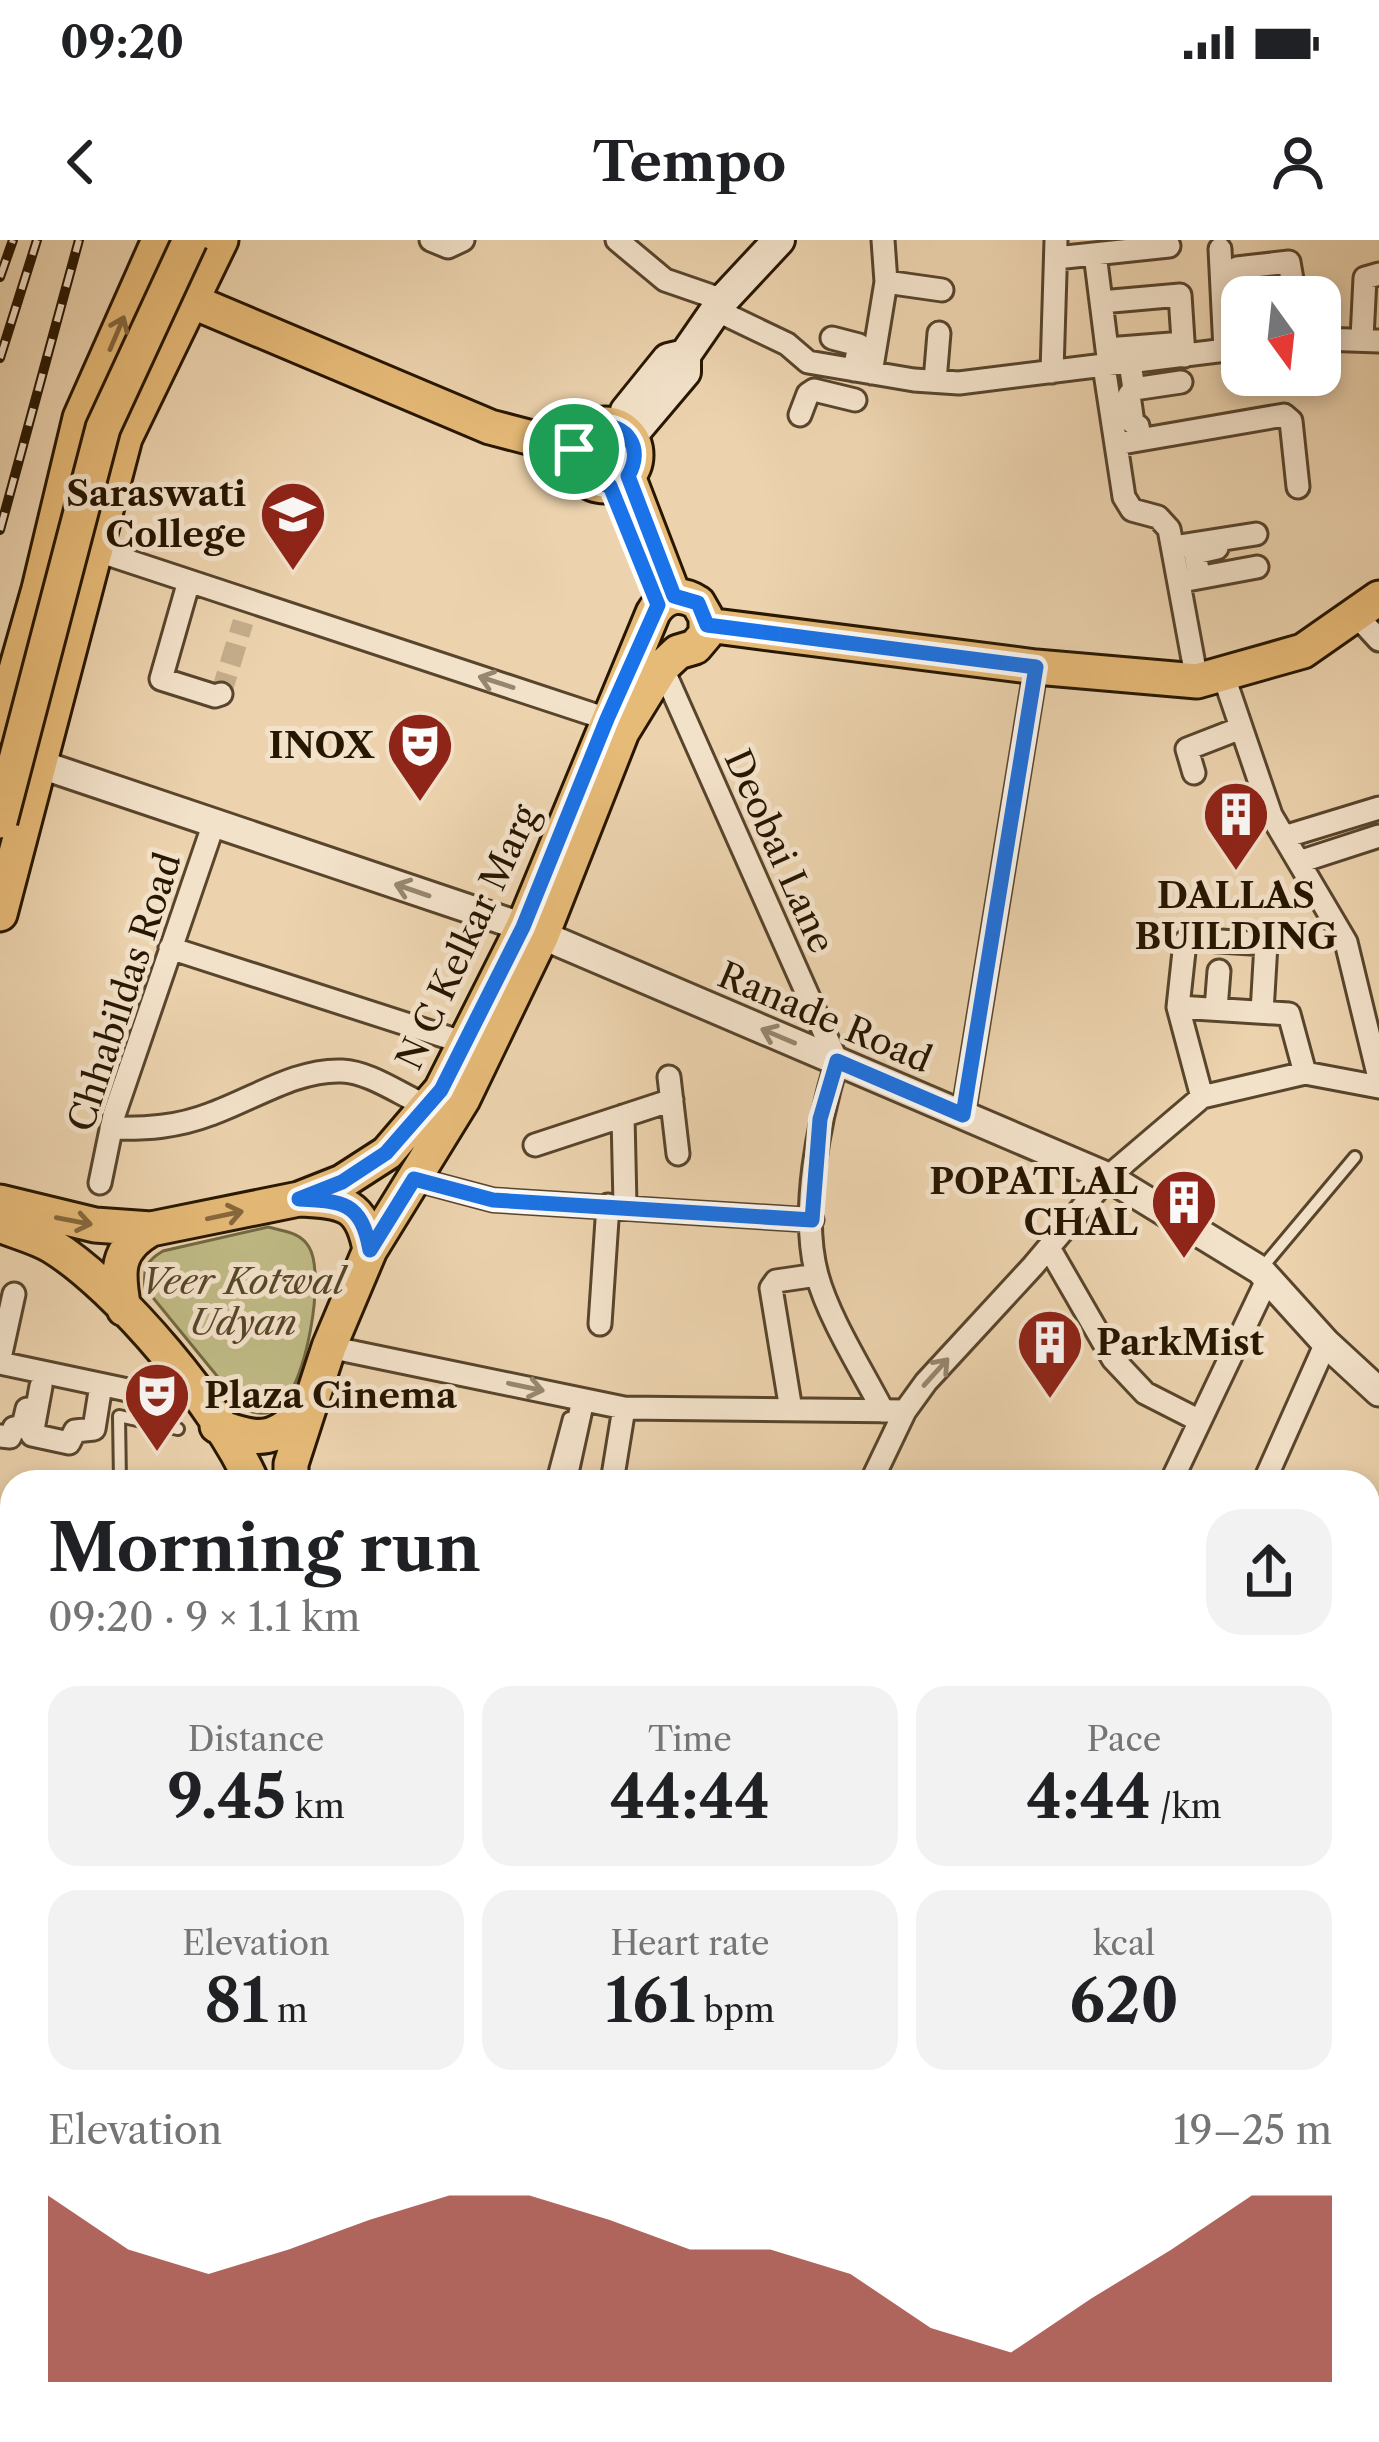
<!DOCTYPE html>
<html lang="en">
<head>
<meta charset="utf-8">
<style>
	:root { --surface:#fff; --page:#f2f2f2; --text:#202124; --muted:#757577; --accent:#8f2418 }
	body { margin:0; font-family:"Libre Caslon Text",serif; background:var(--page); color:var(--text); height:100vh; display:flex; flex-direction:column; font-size:45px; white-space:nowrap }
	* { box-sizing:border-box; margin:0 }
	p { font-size:39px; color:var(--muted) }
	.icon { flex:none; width:66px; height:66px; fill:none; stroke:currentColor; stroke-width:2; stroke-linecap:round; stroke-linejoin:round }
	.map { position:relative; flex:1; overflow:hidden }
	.drawer { position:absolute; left:0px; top:1230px; width:1380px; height:972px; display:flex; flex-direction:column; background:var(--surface); border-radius:36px 36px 0 0; box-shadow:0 6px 18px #0003 }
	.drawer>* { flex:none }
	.needle { width:78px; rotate:165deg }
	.buttons { position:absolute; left:1221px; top:36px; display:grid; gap:24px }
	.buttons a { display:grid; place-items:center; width:120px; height:120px; border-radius:24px; background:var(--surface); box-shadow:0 6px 18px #0003; font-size:60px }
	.pin { position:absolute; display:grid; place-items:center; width:102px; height:102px; color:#fff; margin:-51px; border:6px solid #fff; border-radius:50%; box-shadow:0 3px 12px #0007 }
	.round { display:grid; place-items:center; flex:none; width:126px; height:126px; border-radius:36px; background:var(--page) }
	.summary { display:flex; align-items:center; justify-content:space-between; height:204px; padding:0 48px }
	h1 { font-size:66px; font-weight:800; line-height:90px }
	.stats { display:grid; grid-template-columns:repeat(3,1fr); gap:18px; height:204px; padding:12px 48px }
	.stats div { display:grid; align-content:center; border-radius:30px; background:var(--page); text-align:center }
	.stats b { font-size:60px; font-weight:800 }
	.stats small { font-size:33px; font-weight:400 }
	.stats p { font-size:33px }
	.chart { height:336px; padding:24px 48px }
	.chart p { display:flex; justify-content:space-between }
	.chart svg { width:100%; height:216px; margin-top:12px; fill:var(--accent); opacity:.7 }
	.status { display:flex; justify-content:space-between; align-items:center; height:84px; padding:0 60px; background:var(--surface); direction:ltr }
	.status svg { height:33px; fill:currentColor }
	header { display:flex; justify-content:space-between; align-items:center; height:156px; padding:0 48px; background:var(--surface); font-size:54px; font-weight:800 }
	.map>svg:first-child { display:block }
	.green { fill:#bfba85; stroke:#736842; stroke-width:3 }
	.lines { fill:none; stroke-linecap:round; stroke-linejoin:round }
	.minor-tunnel { stroke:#c5ad8b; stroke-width:21; stroke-dasharray:21 10; stroke-linecap:butt }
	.service-casing { stroke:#58452c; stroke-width:16 }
	.minor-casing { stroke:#58452c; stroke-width:27 }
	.tertiary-casing { stroke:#58452c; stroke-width:33 }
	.secondary-casing { stroke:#271600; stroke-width:36 }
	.primary-casing { stroke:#271600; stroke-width:39 }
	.service { stroke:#f3e2ca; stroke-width:10 }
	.minor { stroke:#f3e2ca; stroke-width:21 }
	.tertiary { stroke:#f3e2ca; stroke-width:27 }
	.secondary { stroke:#f3e2ca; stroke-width:30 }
	.primary { stroke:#e6ba77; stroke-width:33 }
	.rail-casing { stroke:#271600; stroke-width:10 }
	.rail { stroke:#f3e2ca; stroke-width:6; stroke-dasharray:18; stroke-linecap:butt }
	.primary-bridge-casing { stroke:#271600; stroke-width:39; stroke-linecap:butt }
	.primary-bridge { stroke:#e6ba77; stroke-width:33 }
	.oneway { stroke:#86683c }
	.oneway2 { stroke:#97866f }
	.route-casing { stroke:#fff; stroke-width:24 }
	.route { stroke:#1a73e8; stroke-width:15 }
	.labels { text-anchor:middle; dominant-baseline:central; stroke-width:10; stroke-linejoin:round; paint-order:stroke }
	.poi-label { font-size:36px; font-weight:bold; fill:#271600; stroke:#f3e2ca; text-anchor:end }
	.street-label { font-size:36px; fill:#271600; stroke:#f3e2ca }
	.park-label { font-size:36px; font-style:italic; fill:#554728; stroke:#f3e2ca }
</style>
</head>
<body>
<div class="status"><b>09:20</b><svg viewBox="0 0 49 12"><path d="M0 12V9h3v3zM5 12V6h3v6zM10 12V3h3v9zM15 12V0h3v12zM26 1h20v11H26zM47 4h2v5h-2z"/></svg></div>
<header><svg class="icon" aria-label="back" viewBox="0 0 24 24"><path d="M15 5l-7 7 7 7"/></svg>Tempo<svg class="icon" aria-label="person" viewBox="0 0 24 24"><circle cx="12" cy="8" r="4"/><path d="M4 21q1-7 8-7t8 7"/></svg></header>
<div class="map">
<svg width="1379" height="2202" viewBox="0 0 1379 2202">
	<rect width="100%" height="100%" fill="#ecd3ae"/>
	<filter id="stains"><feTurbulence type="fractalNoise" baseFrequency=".00167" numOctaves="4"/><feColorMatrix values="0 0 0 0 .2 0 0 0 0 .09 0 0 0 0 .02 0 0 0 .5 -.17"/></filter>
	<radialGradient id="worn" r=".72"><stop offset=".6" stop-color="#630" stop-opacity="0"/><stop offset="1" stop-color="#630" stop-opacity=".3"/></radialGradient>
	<path class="green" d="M268,987C283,991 300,992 309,1007C326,1035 306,1147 279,1167C267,1176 257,1174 244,1169L145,1048C143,1028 146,1021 163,1011Z"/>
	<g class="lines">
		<path class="minor-tunnel" d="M221,454L243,382"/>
		<defs>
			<path id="service" d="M1261,1029L1355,917
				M120,1242L119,1176L178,1189
				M552,1242L569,1178
				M0,1566L12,1568
				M0,1997H12
				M0,2011L12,2012
				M0,2162H12
				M856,2190L860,2202
				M522,2197L523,2202"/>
			<path id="minor" d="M431,0L448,7L463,0
				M617,0L665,40L723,60
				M1220,9L1225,110
				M1095,14L1109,125
				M1056,18L1169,6
				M886,42L942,50
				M1101,62L1180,55L1184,116
				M716,70L787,104L808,122L914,140L959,143L1242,108
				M832,98L859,105L854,130
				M1362,98L1365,38L1379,34
				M1320,99L1379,101
				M1241,108L1237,28L1289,22L1295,57
				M1107,109L1171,104
				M1130,123L1134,149L1129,155L1133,183L1138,186L1140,199
				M1104,126L1124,257L1132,270L1158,277L1169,289L1197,441
				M1052,132L1056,0
				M871,133L886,42L883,0
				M935,141L939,93
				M1134,149L1181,142
				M800,175L808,154L814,150L855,160
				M1116,204L1284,175L1291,181L1298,247
				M1173,307L1256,294
				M89,308L607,479
				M1198,330L1195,313L1217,308
				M1187,340L1257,327
				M189,341L161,439L215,456L221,454
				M1356,375L1379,400
				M662,427L837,821C819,882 800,972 817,1035C829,1079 862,1130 883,1171
				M1223,434L1271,575L1346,702L1379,838
				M1194,533L1187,509L1241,488
				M1284,597L1379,568
				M1299,622L1379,596
				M170,708L465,803
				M1178,767L1289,774L1305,833
				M1216,769L1219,731
				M669,837L678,914
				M1202,857L1178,767L1185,702L1190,699L1266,704L1262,772
				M963,875L1036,427
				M623,876L625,965
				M111,888C147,889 177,887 211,874C253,859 297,829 342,831C370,832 401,855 427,866
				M535,905L672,860
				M414,939L493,960L812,980
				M100,943L114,875L214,583
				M1049,1008L1113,1119L1145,1153L1200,1181
				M600,1084L608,965
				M329,1107L624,1168L905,1171L926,1142L1033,1026L1108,937L1202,857L1305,833L1379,847
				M0,1118L14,1054
				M0,1123L137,1152
				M41,1146L32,1195L69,1203L75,1191L94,1189L101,1145
				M791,1170L771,1048L776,1041L817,1035
				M0,1196L10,1197L14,1188L23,1186L27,1169
				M565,1242L583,1160
				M612,1242L624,1168
				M871,1242L905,1171
				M1171,1242L1268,1038
				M1264,1242L1326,1103
				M1368,1777L1379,1771
				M0,1857L12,1763
				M0,1880L12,1881
				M0,1982L12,1983
				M1368,2005L1379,1988
				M1368,2134L1379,2139
				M1368,2164L1379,2169
				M68,2202L69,2190
				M1266,2202L1272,2190"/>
			<path id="tertiary" d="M39,524L523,687L1108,937L1260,1030L1326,1103L1379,1152
				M342,2190L345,2202
				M875,2202L892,2190"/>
			<path id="secondary" d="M626,171L668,119L685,115
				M630,197L685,132V115L723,60L779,0"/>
			<path id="primary" d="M170,47L189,60L490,187L574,209
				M574 215a31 31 0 1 1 62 0a31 31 0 1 1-62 0Z
				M628,236L674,356
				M707,385L1036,427L1197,441L1303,411L1379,358
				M0,486L39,349L80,178L159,0
				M0,674L125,198L221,0
				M301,959C344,961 362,964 370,1010
				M0,962L95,985L151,989
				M0,985C17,992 37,997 52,1006C120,1048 220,1169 252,1242
				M124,1069C117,1032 115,1009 151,989L299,959L342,942L387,913L441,850L523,687L653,373C663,356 680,351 698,363L706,377V394L695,407L678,412L662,427L622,492L542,695L463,859L370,1010L329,1107L291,1224V1242
				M217,1186C263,1203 274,1201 309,1167
				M1368,1334L1379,1309
				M1368,1410L1379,1386
				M1014,2202L1015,2190
				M1051,2202L1054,2190"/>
		</defs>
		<use href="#service" class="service-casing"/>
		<use href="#minor" class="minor-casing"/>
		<use href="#tertiary" class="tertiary-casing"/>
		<use href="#secondary" class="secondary-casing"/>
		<use href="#primary" class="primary-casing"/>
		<use href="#service" class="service"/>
		<use href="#minor" class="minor"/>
		<use href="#tertiary" class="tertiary"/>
		<use href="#secondary" class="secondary"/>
		<use href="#primary" class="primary"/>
		<defs>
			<path id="rail" d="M0,37L13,0
				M0,118L37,0
				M0,290L79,0"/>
		</defs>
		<use href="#rail" class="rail-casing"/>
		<use href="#rail" class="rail"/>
		<defs>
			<path id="primary-bridge" d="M0,581L103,188L190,0"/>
		</defs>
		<use href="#primary-bridge" class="primary-bridge-casing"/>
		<use href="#primary-bridge" class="primary-bridge"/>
	</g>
	<defs><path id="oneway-shaft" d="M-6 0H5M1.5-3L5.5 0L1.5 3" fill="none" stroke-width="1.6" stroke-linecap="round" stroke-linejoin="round" transform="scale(3)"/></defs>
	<g class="oneway">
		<use href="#oneway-shaft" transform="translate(117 93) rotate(-67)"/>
		<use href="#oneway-shaft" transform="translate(225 975) rotate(-12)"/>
		<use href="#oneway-shaft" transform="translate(74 981) rotate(11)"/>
	</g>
	<g class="oneway2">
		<use href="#oneway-shaft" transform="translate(496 442) rotate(-162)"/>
		<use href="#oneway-shaft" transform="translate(412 650) rotate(-161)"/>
		<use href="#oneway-shaft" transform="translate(778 796) rotate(-157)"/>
		<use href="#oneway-shaft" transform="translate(936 1132) rotate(-48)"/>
		<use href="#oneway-shaft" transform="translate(526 1147) rotate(12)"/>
	</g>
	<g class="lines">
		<defs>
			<path id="route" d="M597,185C628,184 644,208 628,236L674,356L698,363L707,385L1036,427L963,875L837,821L820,879L812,980L493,960L414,939L370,1010C361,962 343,961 299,959L342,942L386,913L441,850L523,687L607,479L658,365L610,246L587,241L574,221L577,201Z"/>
		</defs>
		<use href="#route" class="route-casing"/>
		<use href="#route" class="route"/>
	</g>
	<defs>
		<symbol id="university-pin" viewBox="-11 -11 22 30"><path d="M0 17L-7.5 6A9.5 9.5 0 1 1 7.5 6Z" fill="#8f2418" stroke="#f3e2ca"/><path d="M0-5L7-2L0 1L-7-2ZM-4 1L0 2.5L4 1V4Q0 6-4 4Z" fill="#fff"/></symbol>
		<symbol id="theatre-pin" viewBox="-11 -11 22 30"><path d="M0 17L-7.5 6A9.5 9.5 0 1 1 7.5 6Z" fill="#8f2418" stroke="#f3e2ca"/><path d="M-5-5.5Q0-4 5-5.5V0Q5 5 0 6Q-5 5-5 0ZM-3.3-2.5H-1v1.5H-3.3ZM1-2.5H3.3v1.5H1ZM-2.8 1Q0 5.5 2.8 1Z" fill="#fff"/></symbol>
		<symbol id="building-pin" viewBox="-11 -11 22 30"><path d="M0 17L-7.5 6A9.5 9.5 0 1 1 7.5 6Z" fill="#8f2418" stroke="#f3e2ca"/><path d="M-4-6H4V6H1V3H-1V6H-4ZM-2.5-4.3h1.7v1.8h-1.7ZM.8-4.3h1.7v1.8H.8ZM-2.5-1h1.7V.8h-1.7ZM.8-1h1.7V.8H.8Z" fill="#fff"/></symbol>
	</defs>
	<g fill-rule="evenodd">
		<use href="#university-pin" x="255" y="236" width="76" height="104"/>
		<use href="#theatre-pin" x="382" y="467" width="76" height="104"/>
		<use href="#building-pin" x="1198" y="536" width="76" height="104"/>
		<use href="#building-pin" x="1146" y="924" width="76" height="104"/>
		<use href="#building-pin" x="1012" y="1064" width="76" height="104"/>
		<use href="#theatre-pin" x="119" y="1117" width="76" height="104"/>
	</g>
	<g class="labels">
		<g class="poi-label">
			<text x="246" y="253">Saraswati<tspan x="246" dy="41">College</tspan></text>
			<text x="374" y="505">INOX</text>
			<text x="1236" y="655" text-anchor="middle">DALLAS<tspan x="1236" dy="41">BUILDING</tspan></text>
			<text x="1138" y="941">POPATLAL<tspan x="1138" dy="41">CHAL</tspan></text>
			<text x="1096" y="1102" text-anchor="start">ParkMist</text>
			<text x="204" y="1155" text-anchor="start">Plaza Cinema</text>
		</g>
		<g class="street-label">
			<text transform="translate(780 611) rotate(66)">Deobai Lane</text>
			<text transform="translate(467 697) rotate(-65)">N C Kelkar Marg</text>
			<text transform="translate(124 752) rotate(-72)">Chhabildas Road</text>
			<text transform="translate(825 777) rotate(23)">Ranade Road</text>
		</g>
		<g class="park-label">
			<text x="243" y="1041">Veer Kotwal<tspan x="243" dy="41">Udyan</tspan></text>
		</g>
	</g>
	<rect width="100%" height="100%" filter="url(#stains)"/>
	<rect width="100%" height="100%" fill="url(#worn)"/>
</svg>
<div class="buttons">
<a><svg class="needle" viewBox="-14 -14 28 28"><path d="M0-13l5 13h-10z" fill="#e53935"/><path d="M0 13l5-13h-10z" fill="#757577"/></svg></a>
</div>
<div class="pin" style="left:574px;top:209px;background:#1e9e55"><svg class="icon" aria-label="arrive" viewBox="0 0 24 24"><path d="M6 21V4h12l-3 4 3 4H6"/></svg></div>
<section class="drawer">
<div class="summary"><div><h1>Morning run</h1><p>09:20 · 9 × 1.1 km</p></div><a class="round"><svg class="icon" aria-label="share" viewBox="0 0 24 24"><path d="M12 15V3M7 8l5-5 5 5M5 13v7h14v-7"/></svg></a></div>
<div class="stats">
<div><p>Distance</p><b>9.45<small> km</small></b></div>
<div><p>Time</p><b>44:44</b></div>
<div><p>Pace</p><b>4:44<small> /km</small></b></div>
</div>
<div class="stats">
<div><p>Elevation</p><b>81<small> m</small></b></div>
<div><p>Heart rate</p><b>161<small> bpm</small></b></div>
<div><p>kcal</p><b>620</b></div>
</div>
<div class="chart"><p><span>Elevation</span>19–25 m</p>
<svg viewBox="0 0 160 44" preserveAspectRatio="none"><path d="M0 44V6L10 17L20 22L30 17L40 11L50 6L60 6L70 11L80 17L90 17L100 22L110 33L120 38L130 27L140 17L150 6L160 6V44z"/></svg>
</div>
</section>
</div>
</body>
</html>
